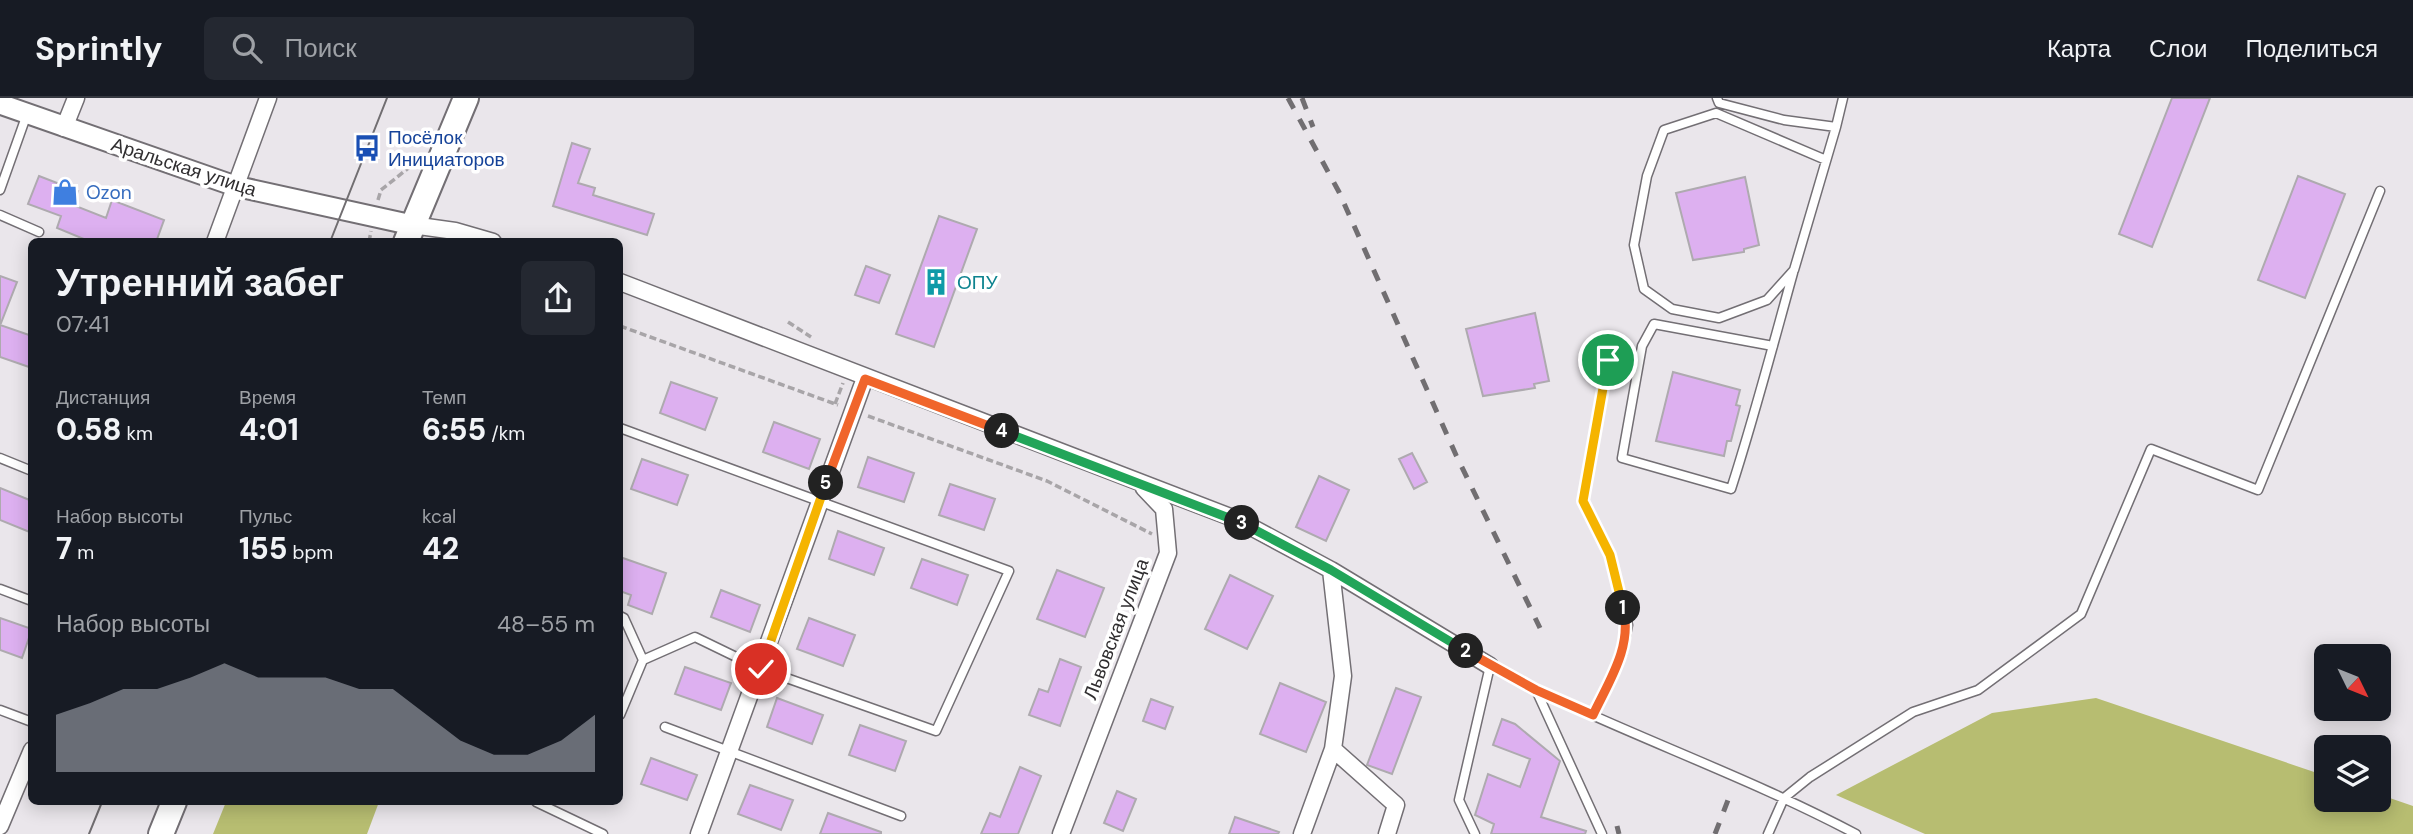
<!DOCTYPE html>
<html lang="ru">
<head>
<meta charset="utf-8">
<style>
	:root { --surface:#171b24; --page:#242831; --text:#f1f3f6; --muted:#9ea1a6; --line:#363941; --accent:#8c9099 }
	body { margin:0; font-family:"DM Sans",sans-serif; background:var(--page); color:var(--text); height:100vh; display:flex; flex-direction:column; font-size:26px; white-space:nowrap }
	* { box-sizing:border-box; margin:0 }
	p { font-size:23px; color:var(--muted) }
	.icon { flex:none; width:38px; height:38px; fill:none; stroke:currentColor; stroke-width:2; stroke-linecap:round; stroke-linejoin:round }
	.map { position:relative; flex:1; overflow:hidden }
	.drawer { position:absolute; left:28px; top:140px; width:595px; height:567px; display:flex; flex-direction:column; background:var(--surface); border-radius:10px; box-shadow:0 4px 18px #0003 }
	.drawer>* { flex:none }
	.needle { width:46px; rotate:133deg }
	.controls { position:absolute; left:2314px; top:546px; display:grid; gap:14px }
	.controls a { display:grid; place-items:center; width:77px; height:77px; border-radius:10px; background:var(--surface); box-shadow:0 4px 18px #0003; font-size:35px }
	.pin { position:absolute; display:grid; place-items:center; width:60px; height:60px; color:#fff; margin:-30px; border:4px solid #fff; border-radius:50%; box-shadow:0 2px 7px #0007 }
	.km { position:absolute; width:35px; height:35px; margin:-18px; border-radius:50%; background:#222; color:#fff; font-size:19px; line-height:35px; text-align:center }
	.round { display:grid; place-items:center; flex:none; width:74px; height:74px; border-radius:10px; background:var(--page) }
	.head { display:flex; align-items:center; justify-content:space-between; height:119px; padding:0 28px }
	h1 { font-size:38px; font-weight:800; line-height:52px }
	.stats { display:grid; grid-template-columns:repeat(3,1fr); gap:10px; height:119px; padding:7px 28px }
	.stats div { display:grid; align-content:center }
	.stats b { font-size:30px; font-weight:800 }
	.stats small { font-size:19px; font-weight:400 }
	.stats p { font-size:19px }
	.chart { height:196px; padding:14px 28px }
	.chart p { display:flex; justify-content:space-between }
	.chart svg { width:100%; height:126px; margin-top:7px; fill:var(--accent); opacity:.7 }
	header { display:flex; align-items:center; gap:42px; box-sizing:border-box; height:98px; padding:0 35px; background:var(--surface); border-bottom:2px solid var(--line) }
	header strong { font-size:33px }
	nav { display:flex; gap:38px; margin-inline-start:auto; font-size:24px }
	.search { width:490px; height:63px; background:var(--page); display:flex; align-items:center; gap:18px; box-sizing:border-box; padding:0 24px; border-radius:10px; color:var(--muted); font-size:26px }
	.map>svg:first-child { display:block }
	.green { fill:#b7bd71 }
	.building { fill:#ddb0f0; stroke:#aeaaaf; stroke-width:2 }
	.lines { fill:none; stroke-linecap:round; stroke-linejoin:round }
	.service-casing { stroke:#736f74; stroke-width:11 }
	.minor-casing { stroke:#736f74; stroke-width:19 }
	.tertiary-casing { stroke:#736f74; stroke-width:23 }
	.primary-casing { stroke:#736f74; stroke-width:28 }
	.path { stroke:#a8a5a8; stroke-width:3.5; stroke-dasharray:7 3.5; stroke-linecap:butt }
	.service { stroke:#fff; stroke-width:8 }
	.minor { stroke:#fff; stroke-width:16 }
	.tertiary { stroke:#fff; stroke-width:19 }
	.primary { stroke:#fff; stroke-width:24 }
	.tram { stroke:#716e71; stroke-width:2 }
	.rail { stroke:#716e71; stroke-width:5; stroke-dasharray:12 12; stroke-linecap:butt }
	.split-1-casing { stroke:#fff; stroke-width:14 }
	.split-2-casing { stroke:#fff; stroke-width:14 }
	.split-3-casing { stroke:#fff; stroke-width:14 }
	.split-4-casing { stroke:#fff; stroke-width:14 }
	.split-5-casing { stroke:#fff; stroke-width:14 }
	.split-6-casing { stroke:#fff; stroke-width:14 }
	.split-1 { stroke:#f5b400; stroke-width:9 }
	.split-2 { stroke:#f0652b; stroke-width:9 }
	.split-3 { stroke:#22a559; stroke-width:9 }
	.split-4 { stroke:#22a559; stroke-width:9 }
	.split-5 { stroke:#f0652b; stroke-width:9 }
	.split-6 { stroke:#f5b400; stroke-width:9 }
	.labels { text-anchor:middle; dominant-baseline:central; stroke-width:7; stroke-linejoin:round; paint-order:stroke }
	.transit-label { font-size:19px; fill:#164399; stroke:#fff; text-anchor:start }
	.street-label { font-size:19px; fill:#302e30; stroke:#fff }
	.shop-label { font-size:19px; fill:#366cbe; stroke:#fff; text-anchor:start }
	.culture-label { font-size:19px; fill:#0d838f; stroke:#fff; text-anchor:start }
</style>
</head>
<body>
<header>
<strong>Sprintly</strong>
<div class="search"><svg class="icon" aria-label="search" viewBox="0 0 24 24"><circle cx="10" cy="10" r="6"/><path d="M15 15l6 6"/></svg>Поиск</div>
<nav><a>Карта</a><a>Слои</a><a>Поделиться</a></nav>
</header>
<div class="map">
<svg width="2413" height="736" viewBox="0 0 2413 736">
	<rect width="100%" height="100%" fill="#eae6eb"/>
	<path class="green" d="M2096,600L2326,678V702H2378V696L2413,708V736H1925L1836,697L1992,615Z
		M226,704H379L367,736H213Z"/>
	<path class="building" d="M2172,0H2210L2152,149L2119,136Z
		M572,45L590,51L578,85L595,90L593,97L654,116L647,137L553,108Z
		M39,78L78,93L73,107L106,120L112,102L164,122L156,144H91L57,130L61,118L28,106Z
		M2298,78L2345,96L2305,200L2258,182Z
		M1745,79L1759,147L1744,151V154L1693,162L1676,95Z
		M939,118L977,131L934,249L896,236Z
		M866,168L890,177L879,205L855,197Z
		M0,178L17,184L1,225H0Z
		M1535,215L1549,283L1534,286L1535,290L1483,298L1466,231Z
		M0,227L32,238V270L0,259Z
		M1673,274L1740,292L1736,307L1740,308L1731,343H1727L1724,358L1656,343Z
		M671,284L717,300L705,332L660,315Z
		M774,324L820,341L809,371L763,354Z
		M1412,355L1427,384L1414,391L1399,361Z
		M868,359L914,375L904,404L858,389Z
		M642,361L688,377L677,407L631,391Z
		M1319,378L1349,392L1326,443L1296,429Z
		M950,386L995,401L984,432L939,417Z
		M0,390L32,403V435L0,422Z
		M838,433L884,450L874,477L829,461Z
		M620,459L666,475L652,516L628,507L631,497L620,493Z
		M922,461L968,477L957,507L911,490Z
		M1057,472L1104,490L1085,539L1037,521Z
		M1230,477L1273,498L1247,551L1205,531Z
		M721,492L760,507L750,534L711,519Z
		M0,520L32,531L22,560L0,552Z
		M809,520L855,537L843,568L797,551Z
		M1060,561L1081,569L1060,628L1029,617L1039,591L1048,594Z
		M685,569L731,585L721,612L675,596Z
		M1280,585L1326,604L1306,654L1260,636Z
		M1396,590L1421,599L1392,676L1367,667Z
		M777,600L823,617L812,646L767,629Z
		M1151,601L1173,609L1165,631L1143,623Z
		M1502,621L1515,626L1560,663L1541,719L1586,733L1585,736H1491L1494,726L1475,717L1488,676L1520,689L1530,661L1493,647Z
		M860,627L906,643L895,673L849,657Z
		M651,660L697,677L687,702L641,686Z
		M1020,669L1041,678L1018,736H981L990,715L1000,719Z
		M750,687L793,702L781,732L738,716Z
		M1117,693L1136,701L1123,733L1104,725Z
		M828,715L881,734V736H820Z
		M1235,719L1279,734L1278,736H1229Z"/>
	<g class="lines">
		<defs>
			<path id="service" d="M1717,0L1719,5L1784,22L1836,29L1843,0
				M1826,62L1716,15L1664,32L1647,78L1634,147L1644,191L1672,211L1719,220L1767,202L1794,172L1836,29
				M0,92L27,16
				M0,117L39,134
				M1773,248L1654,226L1642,248L1622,360L1731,391C1754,320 1773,247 1793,175
				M620,330L1009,473L936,633L761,571L695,539L643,562L620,617
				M0,360L32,373
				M0,491L32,503
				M620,518L624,520L643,562
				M1536,592L1602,736
				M0,612L32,624
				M1593,617L1622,556L1628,527L1610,457L1583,403L1608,263
				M665,629L901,718
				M536,704L603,736
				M1475,736L1459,702L1490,568C1609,631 1737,673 1856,736
				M1768,736L1784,700L1810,679L1913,614L1978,592L2081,516L2151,351L2258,392L2380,93"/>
			<path id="minor" d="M64,30L76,0
				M412,127L455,133L493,144
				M215,144L268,0
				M620,184L1238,422L1331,472L1490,568
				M1331,472L1343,578L1333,651L1396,707L1387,736
				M0,728L32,652
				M699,736L865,280
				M1061,736L1168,455L1164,411L1144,390
				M1302,736L1333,651"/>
			<path id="tertiary" d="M0,6L235,88L412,127"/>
			<path id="primary" d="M406,144L466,0
				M161,736L174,704"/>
		</defs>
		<use href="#service" class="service-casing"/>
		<use href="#minor" class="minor-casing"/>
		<use href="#tertiary" class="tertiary-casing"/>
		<use href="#primary" class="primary-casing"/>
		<path class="path" d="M378,102L381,92L416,64
			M369,144L371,133
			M788,224L811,239
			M620,228L838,307
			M835,306L843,285
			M868,318L1047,383L1152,436"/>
		<use href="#service" class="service"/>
		<use href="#minor" class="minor"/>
		<use href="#tertiary" class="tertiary"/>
		<use href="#primary" class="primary"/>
		<path class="tram" d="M330,144L387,0
			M89,736L102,704"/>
		<path class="rail" d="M1288,0L1339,94L1456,357L1540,530
			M1302,0L1313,29
			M1617,728L1619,736
			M1715,736L1728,702"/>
	</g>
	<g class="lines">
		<defs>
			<path id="split-1" d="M1608,262L1583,403L1610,457L1623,510"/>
			<path id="split-2" d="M1466,553L1536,592L1593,617C1609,583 1633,548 1623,510"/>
			<path id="split-3" d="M1242,425L1331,472L1466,553"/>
			<path id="split-4" d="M1002,333L1242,425"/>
			<path id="split-5" d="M826,385L865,281L1002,333"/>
			<path id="split-6" d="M761,571L826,385"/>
		</defs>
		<use href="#split-1" class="split-1-casing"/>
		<use href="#split-2" class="split-2-casing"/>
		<use href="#split-3" class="split-3-casing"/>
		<use href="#split-4" class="split-4-casing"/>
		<use href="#split-5" class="split-5-casing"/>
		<use href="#split-6" class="split-6-casing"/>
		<use href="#split-1" class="split-1"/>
		<use href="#split-2" class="split-2"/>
		<use href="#split-3" class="split-3"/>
		<use href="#split-4" class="split-4"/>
		<use href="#split-5" class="split-5"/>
		<use href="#split-6" class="split-6"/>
	</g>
	<defs>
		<symbol id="bus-bare" viewBox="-9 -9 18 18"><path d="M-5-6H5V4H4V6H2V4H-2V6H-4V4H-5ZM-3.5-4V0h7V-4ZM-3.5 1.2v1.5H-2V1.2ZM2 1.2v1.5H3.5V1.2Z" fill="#1a4fb4" stroke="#fff" stroke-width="2.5" paint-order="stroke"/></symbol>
		<symbol id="shop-bare" viewBox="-9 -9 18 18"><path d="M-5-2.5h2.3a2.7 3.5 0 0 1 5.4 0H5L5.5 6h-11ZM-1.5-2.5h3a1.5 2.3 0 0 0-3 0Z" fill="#3f7fe0" stroke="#fff" stroke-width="2.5" paint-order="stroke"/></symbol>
		<symbol id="building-bare" viewBox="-9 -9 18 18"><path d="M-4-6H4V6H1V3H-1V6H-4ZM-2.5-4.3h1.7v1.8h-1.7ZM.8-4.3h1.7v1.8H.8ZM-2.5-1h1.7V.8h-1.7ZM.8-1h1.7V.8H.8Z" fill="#0f9aa8" stroke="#fff" stroke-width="2.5" paint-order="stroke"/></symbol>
	</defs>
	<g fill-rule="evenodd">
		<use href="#bus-bare" x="348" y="31" width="38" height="38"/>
		<use href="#shop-bare" x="46" y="75" width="38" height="38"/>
		<use href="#building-bare" x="917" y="165" width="38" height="38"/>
	</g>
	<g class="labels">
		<g class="transit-label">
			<text x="388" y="39">Посёлок<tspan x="388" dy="22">Инициаторов</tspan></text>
		</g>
		<g class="street-label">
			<text transform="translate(184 69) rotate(18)">Аральская улица</text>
			<text transform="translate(1116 531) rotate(-69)">Львовская улица</text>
		</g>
		<g class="shop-label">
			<text x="86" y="94">Ozon</text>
		</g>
		<g class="culture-label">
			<text x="957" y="184">ОПУ</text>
		</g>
	</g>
</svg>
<div class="controls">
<a><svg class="needle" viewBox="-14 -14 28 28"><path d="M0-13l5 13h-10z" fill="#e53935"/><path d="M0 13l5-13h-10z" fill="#9ea1a6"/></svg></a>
<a><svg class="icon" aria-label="layers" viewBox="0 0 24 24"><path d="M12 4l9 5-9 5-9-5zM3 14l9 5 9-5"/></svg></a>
</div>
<div class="pin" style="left:1608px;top:262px;background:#1e9e55"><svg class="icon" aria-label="arrive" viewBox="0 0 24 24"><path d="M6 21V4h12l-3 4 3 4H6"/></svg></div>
<div class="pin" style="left:761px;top:571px;background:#d93025"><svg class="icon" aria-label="check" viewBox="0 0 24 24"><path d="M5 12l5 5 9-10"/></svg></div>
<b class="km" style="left:1623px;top:510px">1</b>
<b class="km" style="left:1466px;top:553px">2</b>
<b class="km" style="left:1242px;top:425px">3</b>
<b class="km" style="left:1002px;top:333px">4</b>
<b class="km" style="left:826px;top:385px">5</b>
<section class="drawer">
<div class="head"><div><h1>Утренний забег</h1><p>07:41</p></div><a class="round"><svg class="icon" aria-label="share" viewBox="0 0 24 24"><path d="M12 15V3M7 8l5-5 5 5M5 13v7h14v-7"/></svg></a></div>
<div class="stats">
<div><p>Дистанция</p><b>0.58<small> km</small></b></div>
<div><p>Время</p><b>4:01</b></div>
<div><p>Темп</p><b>6:55<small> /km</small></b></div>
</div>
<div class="stats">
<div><p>Набор высоты</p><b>7<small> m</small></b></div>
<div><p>Пульс</p><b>155<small> bpm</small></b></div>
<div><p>kcal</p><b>42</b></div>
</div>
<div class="chart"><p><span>Набор высоты</span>48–55 m</p>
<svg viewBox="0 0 160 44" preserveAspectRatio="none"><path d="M0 44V24L10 20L20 15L30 15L40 11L50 6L60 11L70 11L80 11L90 15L100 15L110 24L120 33L130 38L140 38L150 33L160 24V44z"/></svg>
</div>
</section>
</div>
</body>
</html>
